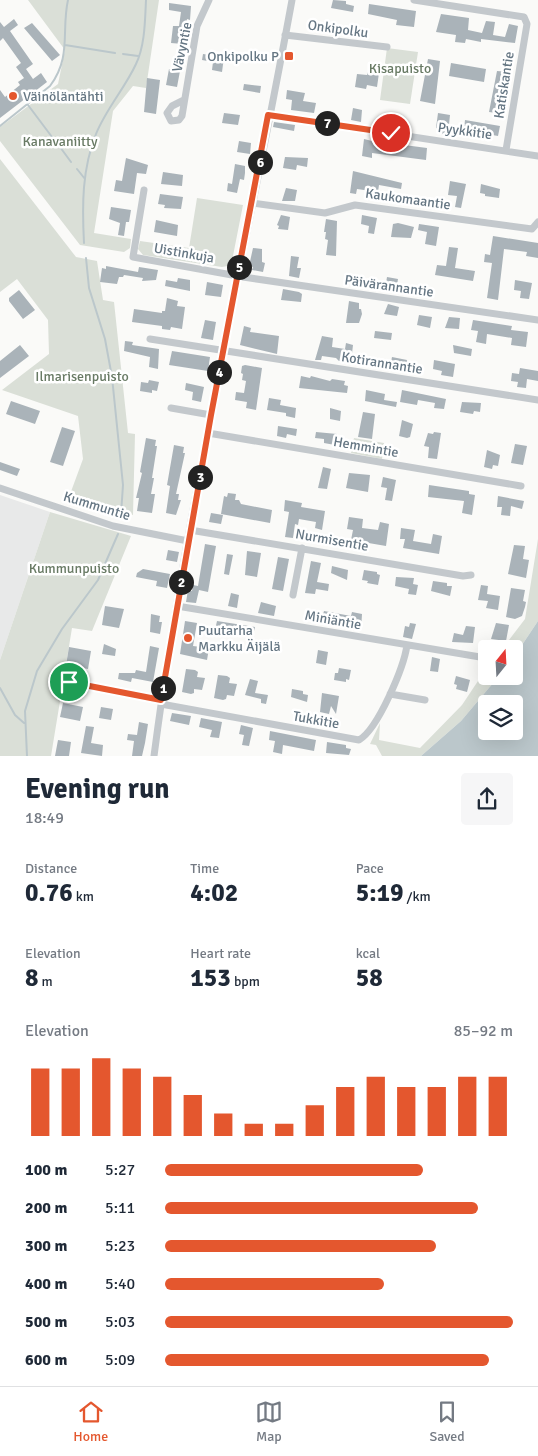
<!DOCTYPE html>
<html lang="en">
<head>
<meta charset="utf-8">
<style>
	:root { --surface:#fff; --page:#f6f6f7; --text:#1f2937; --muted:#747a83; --line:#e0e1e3; --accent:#e4572e }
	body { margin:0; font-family:Signika,sans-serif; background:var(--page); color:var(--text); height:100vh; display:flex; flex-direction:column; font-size:19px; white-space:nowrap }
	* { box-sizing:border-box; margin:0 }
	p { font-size:16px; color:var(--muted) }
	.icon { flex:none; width:28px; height:28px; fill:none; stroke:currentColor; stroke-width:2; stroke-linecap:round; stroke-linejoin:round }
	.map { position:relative; height:756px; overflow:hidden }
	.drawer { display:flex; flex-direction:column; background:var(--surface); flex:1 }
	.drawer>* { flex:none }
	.needle { width:32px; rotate:18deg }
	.fabs { position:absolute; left:478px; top:640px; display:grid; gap:10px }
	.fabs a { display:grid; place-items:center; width:45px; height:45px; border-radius:5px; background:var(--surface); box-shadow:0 5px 20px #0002; font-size:25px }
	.pin { position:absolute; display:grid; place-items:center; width:42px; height:42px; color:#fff; margin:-21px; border:2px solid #fff; border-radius:50%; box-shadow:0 1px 5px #0007 }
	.km { position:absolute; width:25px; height:25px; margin:-12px; border-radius:50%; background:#222; color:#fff; font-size:14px; line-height:25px; text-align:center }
	.round { display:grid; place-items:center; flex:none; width:52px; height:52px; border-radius:5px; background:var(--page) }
	.summary { display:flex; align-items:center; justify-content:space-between; height:85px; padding:0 25px }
	h1 { font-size:28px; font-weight:700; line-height:38px }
	.figures { display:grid; grid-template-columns:repeat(3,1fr); gap:8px; height:85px; padding:5px 25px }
	.figures div { display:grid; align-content:center }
	.figures b { font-size:25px; font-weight:700 }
	.figures small { font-size:14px; font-weight:400 }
	.figures p { font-size:14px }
	.chart { height:140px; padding:10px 25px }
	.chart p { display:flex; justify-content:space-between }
	.chart svg { width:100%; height:90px; margin-top:5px; stroke:var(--accent); stroke-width:6 }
	ul { padding:0 25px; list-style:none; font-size:16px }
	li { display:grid; grid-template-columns:80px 60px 1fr; align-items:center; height:38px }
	li i { height:12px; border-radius:6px; background:var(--accent) }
	.tab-bar { display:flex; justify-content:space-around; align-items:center; height:70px; border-top:1px solid var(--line); background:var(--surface); font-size:14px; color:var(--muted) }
	.tab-bar a { display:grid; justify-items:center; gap:2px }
	.tab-bar .selected { color:var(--accent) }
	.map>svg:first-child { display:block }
	.built { fill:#e8e9e9 }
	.green { fill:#dadfd7 }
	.water { fill:#bbc7cb; fill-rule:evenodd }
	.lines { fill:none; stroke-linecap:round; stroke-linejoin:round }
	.stream { stroke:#bbc7cb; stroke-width:2 }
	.building { fill:#aab3b9 }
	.minor { stroke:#c3c8cc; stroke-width:7 }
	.route-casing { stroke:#fff; stroke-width:10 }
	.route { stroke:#e4572e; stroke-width:6 }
	.poi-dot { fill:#e4572e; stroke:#fff; stroke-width:2 }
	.labels { text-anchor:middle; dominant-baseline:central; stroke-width:5; stroke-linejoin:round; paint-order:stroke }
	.street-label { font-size:14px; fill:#657683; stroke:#fff }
	.poi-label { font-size:14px; fill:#657683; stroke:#fff; text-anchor:start }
	.park-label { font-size:14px; fill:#687a64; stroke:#fff }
</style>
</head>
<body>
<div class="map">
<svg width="538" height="756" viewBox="0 0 538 756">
	<rect width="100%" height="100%" fill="#fafaf8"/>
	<path class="built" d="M0,495L50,512L0,660Z"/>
	<path class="green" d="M28,0H159L146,88L133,86L113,111L94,233L131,239L130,248L124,252L80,245L0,141V127L58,84L65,50Z
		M387,48L418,52L410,104L380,100Z
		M0,159L76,257L97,261L103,300L114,302L128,433L135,434L133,515L69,497L83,459L78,416L2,390L49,354L48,320L17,279L0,292Z
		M197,198L243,205L232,261L228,266L222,267L143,255L138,249L140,241L189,248Z
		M354,438L384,443L382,459L351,453Z
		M50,512L131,536L92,631L72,628L51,756H0V660Z
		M538,539V621L514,657V649H502L525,619Z
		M486,669V676H499L461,721L421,756H382L376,745L370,744L380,723L379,740L420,748L462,705Z"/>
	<path class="water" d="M538,621V756H421L461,721L499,676H514V657ZM486,704H514V731H486Z"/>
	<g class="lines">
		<path class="stream" d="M65,45L115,53
			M123,54L138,56
			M28,105L55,141
			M0,126L50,86C72,57 61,31 68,0
			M60,147L71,162
			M77,169L85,179
			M84,243C82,205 82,169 96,134C106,109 125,88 136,64C145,46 145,20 146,0
			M86,258L89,288L105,339L112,377L123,485L121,514
			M0,688L15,715L24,723
			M27,756L25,711L37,671L62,629L98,580L118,534"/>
	</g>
	<path class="building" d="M333,0L346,1V4L354,6L353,12L331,8Z
		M169,3L191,6L190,20L187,19L183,44L171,43L173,26H179L181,12L169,10Z
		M369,4L416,11L414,27L396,25L397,20L368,14Z
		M441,14L469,18L468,30L482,33L486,21L495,22L493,35L505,37L509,24L518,26L515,43L481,39V42L466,39L465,43L455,42L456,35L436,32Z
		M14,19L18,25L10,31L33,64L26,69L33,79L41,73L47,82L0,118V90L5,97L20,85L18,82L24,78L16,67L21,63L3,38L0,41V22L4,27Z
		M32,23L60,55L52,61L24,28Z
		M203,54L224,57L222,72L212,70L213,62L202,60Z
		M428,59L440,61L435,104L420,101Z
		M451,63L486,69L484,82L449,76Z
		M169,69L180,71L177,87L166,85Z
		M497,71L509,72L504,114L489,112Z
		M368,72L379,73L377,87L367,85L366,89L355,87L357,74L367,75Z
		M147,78L160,80L156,114L144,112Z
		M244,84L261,86L260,93L243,90Z
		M287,90L305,93L303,101L316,103L314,113L291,110L292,100L286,99Z
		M353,108L362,110L361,122L351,120Z
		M224,113L240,115L238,125L222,123Z
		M438,113L450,115L448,134L438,133L439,129L436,128Z
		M465,120L500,126L498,136L464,130Z
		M274,122L295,125L294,131L273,127Z
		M364,139L372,141L374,145L389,147V143L427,148L426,160L372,153V158L362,156Z
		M239,141L251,143L250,154L237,152Z
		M285,157L308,158L307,167L297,165L296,170L283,168Z
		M126,158L148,165L146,174L137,173L134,194L114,191L116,180L122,181Z
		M235,164L245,166V173L244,180L240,179L237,193L227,191L228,183L232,184Z
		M353,171L402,183L401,189L379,185L378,192L357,189L356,194L350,193Z
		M163,172L183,175L182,186L161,184Z
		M450,181L466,184L461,208L455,207L457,196L448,195Z
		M481,184L500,189L499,198L485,196V194L480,193Z
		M286,188L297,190L295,201H282Z
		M160,194L183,197L181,209L164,208L165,205L158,204Z
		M111,207L131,210L129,222H126L124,236L118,235L120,223L109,219Z
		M281,215L290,217L288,230L278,229L279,226L277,225Z
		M362,215L377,218L374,234L368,233L369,226L361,224Z
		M326,219L337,221L336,256L326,255L328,240L325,239L326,232H324Z
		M156,220L178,225L177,236L154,232Z
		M398,223L414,227L411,238L391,237L393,224Z
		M419,224L439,227L436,246L425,244L427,232L418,230Z
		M493,236L538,243V258L526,256L527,252L504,249L498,300L487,298L492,263L484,262L485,254L490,255Z
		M449,247L458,248L455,268L475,271L473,281L435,275L437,265L446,266Z
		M253,248L262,249V262L265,263L263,272L252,270L253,267L249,266Z
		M291,256L299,257L297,268H301L299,278L289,276Z
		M106,266L138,272L139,267L158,270L156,280L142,281L143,278L124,275L123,277H119L117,284L100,282L102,268L106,269Z
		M387,277L398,279L396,291L385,289Z
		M178,278L190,280V291L165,286L166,280L177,282Z
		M515,280L532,283L529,299L520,298L521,291L514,290Z
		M207,282L223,285L221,297L205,295Z
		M283,289L299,292L302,294L301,302L281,300Z
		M19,290L35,310L23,319L9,301V298Z
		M167,298L178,301L177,306L185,307L182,329L171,327L170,330L162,329V326L132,322L134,309L162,313V311H165Z
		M349,301L359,303V309H361L362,314L359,323H346Z
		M388,304L399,307L397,316L384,314Z
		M419,315L432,317L430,328L417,325Z
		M449,317L460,318L459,329L445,328Z
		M205,320L216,322L213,340L201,338Z
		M473,320L512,326L511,330L528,332L526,347L511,345L512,338L487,334L486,344L476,342L478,331L471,330Z
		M244,326L251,328L250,332L279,336L277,354L240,345Z
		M375,331L392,333L391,340L374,338Z
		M322,336L333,338L332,347L345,349L346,343L353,345L351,362L339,361L336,358L322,356L321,360H315Z
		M125,341L133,342L132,345L159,349L158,369L149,367L150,357L124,351Z
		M20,345L29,356L0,378V361Z
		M453,345L472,349L471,356L454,353Z
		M172,351L210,357L208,371L169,365Z
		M392,357L407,360L405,369L390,367Z
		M434,360L455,364L453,377L441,375L442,371L433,369Z
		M245,365L262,368L256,410L246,408L247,402L235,400L236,392L244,393L246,381L242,380L243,374L241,373L242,366Z
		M520,368L538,371V381L527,379L526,388L517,387L518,382L511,381L512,373L519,374Z
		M301,376L310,378L311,376L330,381L332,379L345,381L344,385L348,386L347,393L299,388Z
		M149,380L159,382L157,391L152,390V393L140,391L141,382L148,383Z
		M186,383L204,387L201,402L192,400L193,392L185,390Z
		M366,390L385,394L384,400L397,402L396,407L365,401Z
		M402,390L446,399L444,409L434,408L435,403L418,400L417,405L400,402Z
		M269,398L281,400L280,405L296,408L295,418L286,416V413L267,410Z
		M11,401L40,411L35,424L6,414Z
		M462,402L481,403L480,412L474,411L473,414L460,412Z
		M330,408L341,411L340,421L330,419Z
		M363,412L375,414L372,439L358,437Z
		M402,420L413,424L410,437L407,438L399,436Z
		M278,426L297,429L296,436L287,434L286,438L277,436Z
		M62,427L75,431L63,466L50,462Z
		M316,432L337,434L335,445L324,443V439L315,438Z
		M434,432L441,433L437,459L428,458L429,447L424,446L428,433L433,434Z
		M146,438L156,440L155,446H157L152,478H154L151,494H155L152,513L137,511L139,498H136L142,473L140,472Z
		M515,444L527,446L523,465L511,463Z
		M174,445L184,447L183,453H185L176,494H179L178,500H181L176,515L166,513L170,486L167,485Z
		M487,450L500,455L498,466L493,465L492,469L484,467Z
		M0,462L20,469L17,476L0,470Z
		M323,467L331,469L327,489L318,488Z
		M349,473L370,475L368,492L346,488Z
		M383,477L396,480L392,501L385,500L387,488L381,487Z
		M429,485L469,491V494L475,495L472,515L462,513L464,501L428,497Z
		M228,493L236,494L235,500H239L241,504L272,510L270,523L221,514L224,496L227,497Z
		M498,496L524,501L522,509L511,506L510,516L501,515L502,507H497Z
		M285,500L302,503L301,507L325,511L322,530L315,528L316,522L299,519L298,525L295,524L293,538L285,537L289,512L284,511Z
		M211,513L223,515L221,524L209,522Z
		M349,517L363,519L362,528L378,530L380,522L389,524L386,546L351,540L353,530L347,529Z
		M401,528L415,530L413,541L431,544L433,534L442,536L439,554L403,548L405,539H400Z
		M205,544L216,546L208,592L199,590L196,603L186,602L188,590L192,591L193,585L198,586Z
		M514,545L525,546L523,559L529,560L526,578L508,574Z
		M168,550L179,552L177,562L166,560Z
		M247,551L261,553L257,577L245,575Z
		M227,554L233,555L229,575L224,574Z
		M278,557L289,559L283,591L272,589Z
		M311,561L321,563L317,582L329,584L328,591L316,589L315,594L305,593Z
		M332,566L348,570L347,580L331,573Z
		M143,569L170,574L167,588L156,586L157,581L136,577L137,573Z
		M364,570L377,572V574L380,575L378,585L367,583L368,581L362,580Z
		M396,577L414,578L413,584L418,585L416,595L408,594L409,589L395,586Z
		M433,581L447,583V586H452L450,596L431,591Z
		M481,585L488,586L487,594L500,596L498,610L486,608L488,601L478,600Z
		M511,588L525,590L523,601L526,602L525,607L522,616L515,619L506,617Z
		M231,593L239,595L237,608L228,606Z
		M261,602L276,606L274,616L258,613Z
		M105,606L124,609L119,628L102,625Z
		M324,611L351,616L352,612L362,614L361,630L353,629L354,623L341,620L340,626L329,624L330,620L322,618Z
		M151,614L160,616L159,622H162L160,634L150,632Z
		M185,621L197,623L193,646L209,648L207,660L180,654Z
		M217,621L255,627L253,636L227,632L226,637L220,636L221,631L215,630Z
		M410,623L416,624L412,639L403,637L405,626L409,627Z
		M496,623L509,625L506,641L491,639Z
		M466,626L475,627L473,643L452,642L454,633L463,635Z
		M104,644L116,649L115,656L102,654Z
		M150,646L159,648L153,682L132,678L131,682L118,679L119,673H135L136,670L146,672Z
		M69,647L91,651L88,669L66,665Z
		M318,650L328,652L326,665L316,663Z
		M432,657L440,659L438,672L430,671Z
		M339,668L351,670L349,680L346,679V682L334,680L335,673H338Z
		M186,669L195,670L198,672L197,677L205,678L202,690L194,689V693L191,694L182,692Z
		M218,675L227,676L230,678L229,683L237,684L234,696L227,695L226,699L223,700L214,698Z
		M456,676L470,680L467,692L456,689L457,685L454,684Z
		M250,679L258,681L255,693L268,695L266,704L261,703V699L245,695Z
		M292,689L303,691V694L308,695L307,702L291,697Z
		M322,693L339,696L336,714L331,706L329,714L320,712Z
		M63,703L83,707L80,721L60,717Z
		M101,707L113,709L111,720L99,718Z
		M172,713L191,716L189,725L170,721Z
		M201,718L222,722L219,738L210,737L212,730L199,727Z
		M139,722L148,724L145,743L142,756H132L134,741L127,740L128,734L137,735Z
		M241,725L253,728L249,746L242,745L244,735L239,734Z
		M86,726L94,727L91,743L103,745L102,756L81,753Z
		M270,731L316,740L314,751L283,745L282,754L273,752L275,741L269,740Z
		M58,740L71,742L69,756H55Z
		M327,742L346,745V748L351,749L349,755L326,753Z"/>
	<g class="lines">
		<path class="minor" d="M414,0L524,17L527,24L506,150
			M285,35L387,47
			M184,100L172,106L167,113L171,121L179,120L182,116L197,26L209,0
			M269,115L538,156
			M144,190L133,257L243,277L538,320
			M252,203L325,213L355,205L532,229L538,222
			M150,339L538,400
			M171,408L211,415
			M208,433L521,486
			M0,488L113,526L188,541
			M190,530L463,576L471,575
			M293,595L302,548
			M177,606L486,658
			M69,682L161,700
			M390,694L425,700
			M161,704L359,740C378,729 404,667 407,645
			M154,756C187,502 246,252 292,0"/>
	</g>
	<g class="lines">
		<defs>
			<path id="route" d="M69,682L161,700L211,415L268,115L391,133"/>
		</defs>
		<use href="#route" class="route-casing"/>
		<use href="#route" class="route"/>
	</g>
	<g class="poi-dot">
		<rect x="284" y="51" width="10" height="10" rx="2.5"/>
		<circle cx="13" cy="96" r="5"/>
		<circle cx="188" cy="638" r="5"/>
	</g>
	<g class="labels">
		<g class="street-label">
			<text transform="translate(338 29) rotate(8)">Onkipolku</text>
			<text transform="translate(182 47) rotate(-78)">Vävyntie</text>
			<text transform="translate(504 85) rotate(-81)">Katiskantie</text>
			<text transform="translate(465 131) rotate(8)">Pyykkitie</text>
			<text transform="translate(408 199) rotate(8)">Kaukomaantie</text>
			<text transform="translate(184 253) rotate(10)">Uistinkuja</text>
			<text transform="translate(389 286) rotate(8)">Päivärannantie</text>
			<text transform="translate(382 363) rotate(9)">Kotirannantie</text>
			<text transform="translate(366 447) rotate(10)">Hemmintie</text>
			<text transform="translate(97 506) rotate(17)">Kummuntie</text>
			<text transform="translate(332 540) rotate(10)">Nurmisentie</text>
			<text transform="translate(333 620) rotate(10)">Miniäntie</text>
			<text transform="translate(316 720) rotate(10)">Tukkitie</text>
		</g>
		<g class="poi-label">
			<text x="279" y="56" text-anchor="end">Onkipolku P</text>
			<text x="23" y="96">Väinöläntähti</text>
			<text x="198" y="630">Puutarha<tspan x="198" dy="16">Markku Äijälä</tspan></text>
		</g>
		<g class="park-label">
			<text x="400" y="68">Kisapuisto</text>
			<text x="60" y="141">Kanavaniitty</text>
			<text x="82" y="376">Ilmarisenpuisto</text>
			<text x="74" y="568">Kummunpuisto</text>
		</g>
	</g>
</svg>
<div class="fabs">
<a><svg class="needle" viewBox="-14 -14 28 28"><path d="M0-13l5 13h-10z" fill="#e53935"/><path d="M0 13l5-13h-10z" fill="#747a83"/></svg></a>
<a><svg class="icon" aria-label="layers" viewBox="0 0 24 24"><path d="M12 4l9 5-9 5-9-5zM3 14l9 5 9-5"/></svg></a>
</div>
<div class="pin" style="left:69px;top:682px;background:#1e9e55"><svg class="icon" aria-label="arrive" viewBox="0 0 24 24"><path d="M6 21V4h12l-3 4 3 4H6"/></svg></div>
<div class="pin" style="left:391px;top:133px;background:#d93025"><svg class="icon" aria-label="check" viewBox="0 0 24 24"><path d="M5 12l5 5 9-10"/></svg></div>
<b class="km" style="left:163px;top:688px">1</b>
<b class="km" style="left:181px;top:582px">2</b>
<b class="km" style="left:200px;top:477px">3</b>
<b class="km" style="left:219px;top:372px">4</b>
<b class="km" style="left:239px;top:267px">5</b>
<b class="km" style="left:260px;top:162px">6</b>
<b class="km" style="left:327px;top:123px">7</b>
</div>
<section class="drawer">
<div class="summary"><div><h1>Evening run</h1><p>18:49</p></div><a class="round"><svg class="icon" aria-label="share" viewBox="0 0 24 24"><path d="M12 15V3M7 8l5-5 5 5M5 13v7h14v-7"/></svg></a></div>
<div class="figures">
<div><p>Distance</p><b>0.76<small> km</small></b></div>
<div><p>Time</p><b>4:02</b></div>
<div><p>Pace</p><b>5:19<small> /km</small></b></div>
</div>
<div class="figures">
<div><p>Elevation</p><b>8<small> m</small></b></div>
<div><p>Heart rate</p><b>153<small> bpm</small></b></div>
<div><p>kcal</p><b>58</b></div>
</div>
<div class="chart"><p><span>Elevation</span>85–92 m</p>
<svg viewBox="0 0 160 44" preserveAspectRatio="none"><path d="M5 44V11M15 44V11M25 44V6M35 44V11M45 44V15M55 44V24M65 44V33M75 44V38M85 44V38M95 44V29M105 44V20M115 44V15M125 44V20M135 44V20M145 44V15M155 44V15"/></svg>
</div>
<ul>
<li><b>100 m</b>5:27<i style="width:74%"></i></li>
<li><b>200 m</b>5:11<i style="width:90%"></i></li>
<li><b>300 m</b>5:23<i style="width:78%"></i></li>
<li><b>400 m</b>5:40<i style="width:63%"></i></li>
<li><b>500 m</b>5:03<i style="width:100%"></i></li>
<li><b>600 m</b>5:09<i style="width:93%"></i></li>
</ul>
</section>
<nav class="tab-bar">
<a class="selected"><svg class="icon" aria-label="home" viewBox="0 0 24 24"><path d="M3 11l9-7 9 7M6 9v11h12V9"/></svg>Home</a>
<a><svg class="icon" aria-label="map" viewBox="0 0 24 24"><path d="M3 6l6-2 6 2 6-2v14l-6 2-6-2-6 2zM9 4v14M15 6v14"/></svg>Map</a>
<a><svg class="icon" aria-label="saved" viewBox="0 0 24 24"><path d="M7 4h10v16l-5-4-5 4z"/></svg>Saved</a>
</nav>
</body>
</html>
